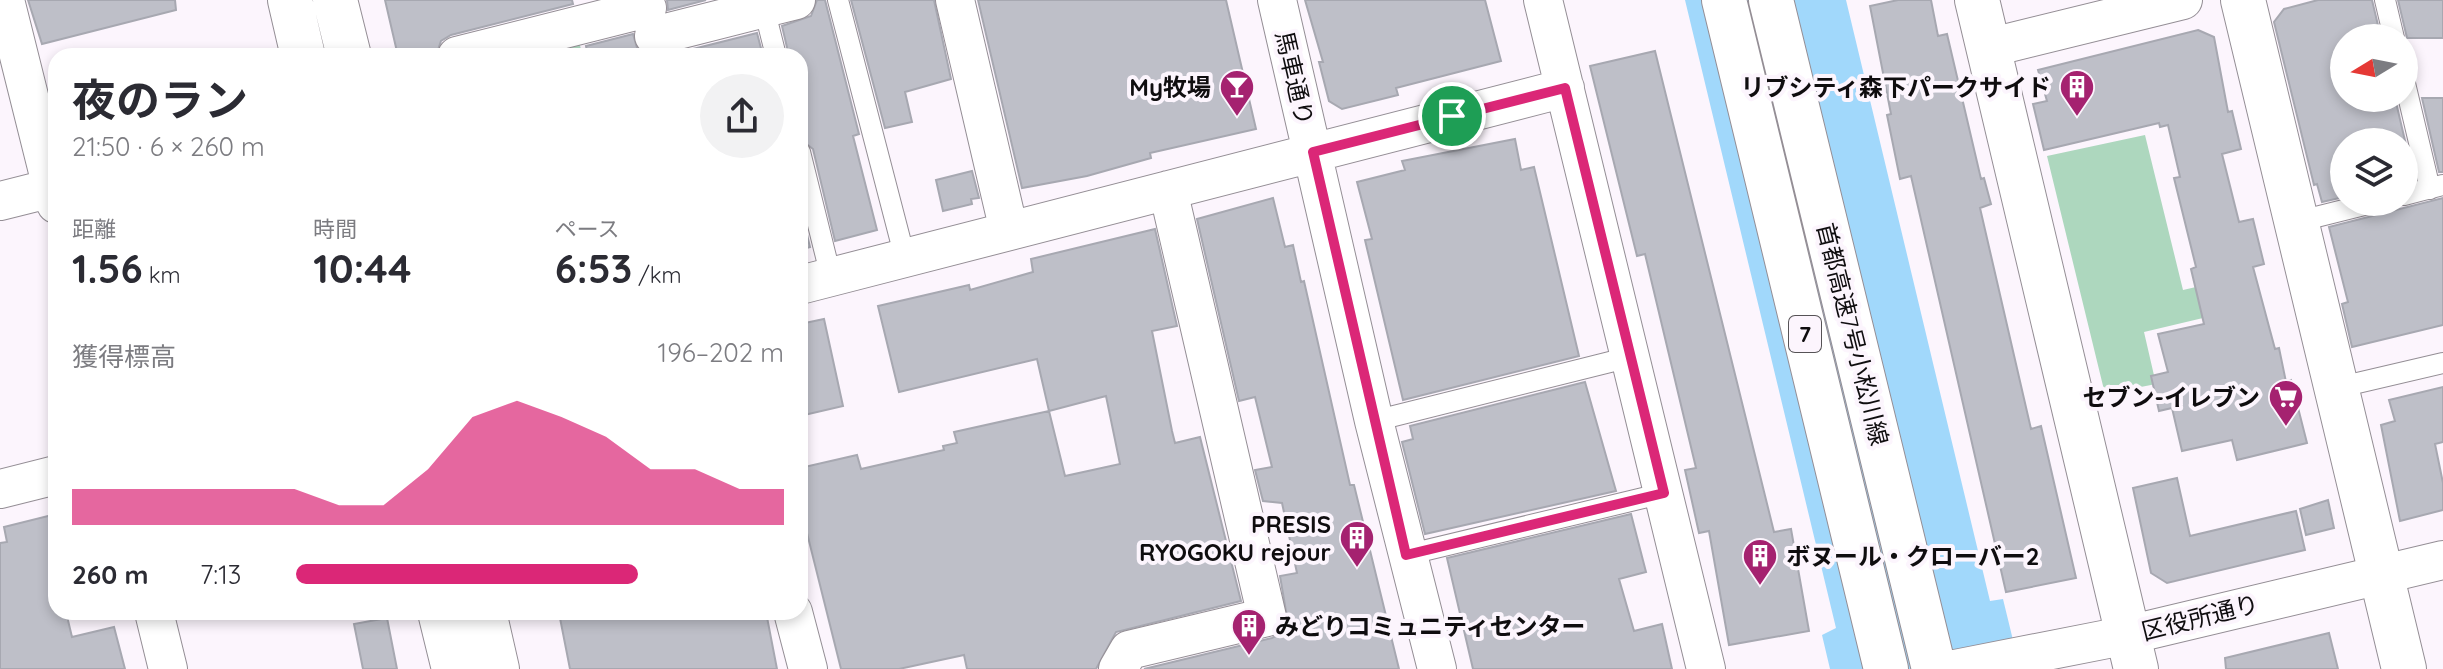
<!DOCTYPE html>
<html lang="ja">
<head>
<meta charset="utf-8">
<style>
	:root { --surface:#fff; --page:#f2f2f3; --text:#2b2b33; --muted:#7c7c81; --accent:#db2777 }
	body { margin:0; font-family:Quicksand,"Noto Sans JP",sans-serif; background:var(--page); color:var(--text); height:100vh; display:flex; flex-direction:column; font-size:30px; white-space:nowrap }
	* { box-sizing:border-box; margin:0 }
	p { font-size:26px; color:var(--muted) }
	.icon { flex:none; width:44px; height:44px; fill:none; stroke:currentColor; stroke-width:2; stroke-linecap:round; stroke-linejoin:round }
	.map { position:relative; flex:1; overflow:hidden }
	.panel { position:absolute; left:48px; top:48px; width:760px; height:572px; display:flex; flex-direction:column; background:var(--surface); border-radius:24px; box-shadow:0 4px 12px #0003 }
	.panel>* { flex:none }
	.needle { width:52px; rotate:260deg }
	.controls { position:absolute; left:2330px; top:24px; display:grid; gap:16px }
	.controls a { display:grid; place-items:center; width:88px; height:88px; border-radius:50%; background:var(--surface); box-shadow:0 4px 12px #0003; font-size:40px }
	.pin { position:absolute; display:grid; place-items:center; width:68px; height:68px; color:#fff; margin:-34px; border:4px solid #fff; border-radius:50%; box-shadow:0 2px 8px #0007 }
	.round { display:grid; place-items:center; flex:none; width:84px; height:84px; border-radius:42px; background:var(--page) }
	.head { display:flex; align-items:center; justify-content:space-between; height:136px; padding:0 24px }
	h1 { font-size:44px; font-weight:700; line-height:60px }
	.stats { display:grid; grid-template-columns:repeat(3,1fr); gap:12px; height:136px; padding:8px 24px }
	.stats div { display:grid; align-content:center }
	.stats b { font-size:40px; font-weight:700 }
	.stats small { font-size:22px; font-weight:400 }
	.stats p { font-size:22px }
	.chart { height:224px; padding:16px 24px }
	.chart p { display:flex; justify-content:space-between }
	.chart svg { width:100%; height:144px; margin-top:8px; fill:var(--accent); opacity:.7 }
	ul { padding:0 24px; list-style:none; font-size:26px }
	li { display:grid; grid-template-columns:128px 96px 1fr; align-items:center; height:60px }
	li i { height:20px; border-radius:10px; background:var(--accent) }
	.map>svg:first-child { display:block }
	.green { fill:#add7be }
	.water { fill:#a1d8fb }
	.building { fill:#bebfc8; stroke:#a7a8b1; stroke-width:2; fill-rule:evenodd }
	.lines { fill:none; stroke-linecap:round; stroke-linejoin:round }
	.service-casing { stroke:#948e95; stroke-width:22 }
	.minor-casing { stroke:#948e95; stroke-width:40 }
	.tertiary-casing { stroke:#948e95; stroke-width:46 }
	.trunk-casing { stroke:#948e95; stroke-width:46 }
	.motorway-casing { stroke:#948e95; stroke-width:46 }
	.service { stroke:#fff; stroke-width:20 }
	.minor { stroke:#fff; stroke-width:38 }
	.tertiary { stroke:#fff; stroke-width:44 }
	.trunk { stroke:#fff; stroke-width:44 }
	.motorway { stroke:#fff; stroke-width:44 }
	.route-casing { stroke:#fff; stroke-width:16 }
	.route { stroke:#db2777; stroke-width:10 }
	.labels { text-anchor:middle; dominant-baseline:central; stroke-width:8; stroke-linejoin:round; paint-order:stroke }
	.shield { fill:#fcf5fd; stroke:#565356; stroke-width:2 }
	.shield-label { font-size:22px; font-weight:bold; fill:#0f0d0f }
	.street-label { font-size:24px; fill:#0f0d0f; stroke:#fcf5fd }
	.poi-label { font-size:24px; font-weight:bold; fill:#0f0d0f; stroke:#fcf5fd; text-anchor:end }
</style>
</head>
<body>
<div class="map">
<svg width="2443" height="669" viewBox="0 0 2443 669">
	<rect width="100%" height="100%" fill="#fcf5fd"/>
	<path class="green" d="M577,35L583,56H507Z
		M2145,135L2183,290L2196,287L2203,318L2144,332L2156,384L2105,394L2047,156Z"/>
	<path class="water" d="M1685,0H1846L1990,601L2003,599L2020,669H1830L1822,635L1836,628Z"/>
	<path class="building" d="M28,0H175L176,10L42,44Z
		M385,0H572L573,4L451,35L441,41L436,56H398Z
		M667,0H706L668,10Z
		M817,0H825L859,134L853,136L877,230L835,241L813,149L800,139V56H789L782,26L811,16Z
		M851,0H934L951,79L905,92L912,122L885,128Z
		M978,0H1226L1256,129L1150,153L1151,158L1087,176L1022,188Z
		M1305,0H1485L1501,61L1396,88L1398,95L1342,109L1329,101L1319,62H1323Z
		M1898,0H1931L1938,36L1947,34L1981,179L1984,178L1991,204L1980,208L2031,429L2041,426L2076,578L2006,592L1911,176L1900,179L1887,115L1891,114L1870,6Z
		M2318,0H2372L2381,38H2344V98H2395L2414,179L2404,182V142H2344V197L2322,202L2317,184L2314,185L2274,22L2284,9Z
		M2398,0H2443V38H2407Z
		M2198,30L2214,37L2228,112L2232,111L2241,149L2222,154L2239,222L2253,219L2264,264L2253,267L2275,349L2279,348L2286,382L2291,380L2307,443L2237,460L2232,440L2182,451L2172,408L2159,411L2151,376L2168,372L2158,334L2204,324L2191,269L2196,267L2174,178L2180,177L2168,125L2160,127L2159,123L2044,150L2033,104L2047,101L2038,70Z
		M757,33L763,56H665Z
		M633,34L638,51L646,56H588L586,46Z
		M1655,51L1774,532L1791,529L1809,631L1729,645L1709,531L1699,533L1685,470L1696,468L1645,254L1637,256L1590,66Z
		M2422,98H2443V172H2439Z
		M1515,139L1521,170L1534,167L1579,356L1403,400L1365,240L1372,239L1357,182L1405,170L1402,161Z
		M972,171L979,198L971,199L972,204L943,211L936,180Z
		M1273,198L1285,247L1293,245L1301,282L1304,281L1350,485H1354L1399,669H1144L1272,638L1283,632L1288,623L1280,576L1297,573L1282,503L1263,501L1255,470L1272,467L1255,397L1239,401L1197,219Z
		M2443,198V325L2352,347L2342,304L2348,302L2329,227Z
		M800,206L810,247L800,250Z
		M1155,229L1177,326L1152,331L1172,431L1175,443L1200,437L1241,601L1116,632L1096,669H967L964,655L899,669H841L800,505V468L857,455L861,469L944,450L943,446L957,443L954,432L1049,411L1037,359L899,392L878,306L969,285L970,290L1033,272L1031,259ZM1106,396L1120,464L1065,476L1049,411Z
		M824,319L843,406L800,416V324Z
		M1585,382L1616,491L1425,534L1402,442L1413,439L1410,426Z
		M2443,387V442L2435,444L2443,483V510L2400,521L2381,425L2395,421L2389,400Z
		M2177,478L2190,536L2296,511L2305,550L2167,583L2151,573L2133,488Z
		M2328,500L2334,528L2306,535L2300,509Z
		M56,514V612H66L72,637L114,627L125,669H0V543L7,542L4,527Z
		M1631,514L1646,572L1619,579L1634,631L1662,624L1672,669H1473L1447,558Z
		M600,612H766L777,669H570L560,618Z
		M387,618L397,669H363L354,624Z
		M2329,633L2338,669H2226L2225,658Z"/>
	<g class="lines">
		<defs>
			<path id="service" d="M838,0L905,258
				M2385,0L2394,38
				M764,8L776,56
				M2404,79L2430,189
				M800,152L831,277
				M2404,195L2443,185
				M2296,222L2376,202
				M2336,388L2443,363
				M1374,421L1630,357
				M1406,555L1664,493"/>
			<path id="minor" d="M5,0L56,204
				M955,0L1009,231
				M1277,0L1374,421L1437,669
				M1543,0L1706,669
				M654,36L796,0
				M1988,48L2183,0
				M457,56L647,8
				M0,201L56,187
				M800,285L1565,88
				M0,489L56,475
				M154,612L168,669
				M793,612L808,669
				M1118,669L1129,650L1267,617L1168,190
				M1955,669L2128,635L2443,560"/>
			<path id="tertiary" d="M1977,0L2136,669
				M2243,0L2404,669"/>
			<path id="trunk" d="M290,0L303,56
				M335,0L349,56
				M440,612L454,669
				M484,612L497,669"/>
			<path id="motorway" d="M1724,0L1886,669
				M1771,0L1934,669"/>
		</defs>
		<use href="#service" class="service-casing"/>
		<use href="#minor" class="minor-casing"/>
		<use href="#tertiary" class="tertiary-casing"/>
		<use href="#trunk" class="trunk-casing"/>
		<use href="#motorway" class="motorway-casing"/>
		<use href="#service" class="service"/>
		<use href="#minor" class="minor"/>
		<use href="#tertiary" class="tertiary"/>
		<use href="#trunk" class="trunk"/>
		<use href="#motorway" class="motorway"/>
	</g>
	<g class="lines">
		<defs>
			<path id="route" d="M1565,88L1664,493L1406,555L1313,152Z"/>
		</defs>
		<use href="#route" class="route-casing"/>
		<use href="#route" class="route"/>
	</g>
	<defs>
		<symbol id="bar-pin" viewBox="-11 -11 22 30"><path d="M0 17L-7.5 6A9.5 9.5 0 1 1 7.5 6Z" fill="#a52270" stroke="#fcf5fd"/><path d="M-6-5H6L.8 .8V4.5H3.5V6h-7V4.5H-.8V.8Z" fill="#fff"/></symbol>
		<symbol id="building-pin" viewBox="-11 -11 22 30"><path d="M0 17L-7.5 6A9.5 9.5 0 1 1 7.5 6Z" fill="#a52270" stroke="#fcf5fd"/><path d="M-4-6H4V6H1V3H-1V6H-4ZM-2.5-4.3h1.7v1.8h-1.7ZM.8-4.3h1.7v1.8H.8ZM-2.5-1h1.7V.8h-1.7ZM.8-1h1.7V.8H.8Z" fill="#fff"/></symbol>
		<symbol id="supermarket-pin" viewBox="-11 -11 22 30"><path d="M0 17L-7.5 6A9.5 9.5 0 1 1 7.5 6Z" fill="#a52270" stroke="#fcf5fd"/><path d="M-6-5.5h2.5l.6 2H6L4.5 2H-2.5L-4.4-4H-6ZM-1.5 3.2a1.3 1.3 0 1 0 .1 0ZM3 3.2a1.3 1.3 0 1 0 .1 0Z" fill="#fff"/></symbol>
	</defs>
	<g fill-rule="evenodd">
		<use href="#bar-pin" x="1217" y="67" width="40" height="54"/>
		<use href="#building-pin" x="2057" y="67" width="40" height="54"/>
		<use href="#supermarket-pin" x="2266" y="377" width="40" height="54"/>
		<use href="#building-pin" x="1337" y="518" width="40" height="54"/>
		<use href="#building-pin" x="1740" y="536" width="40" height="54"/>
		<use href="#building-pin" x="1229" y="606" width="40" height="54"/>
	</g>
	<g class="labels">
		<rect class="shield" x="1789" y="316" width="32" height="36" rx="6"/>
		<g class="shield-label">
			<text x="1805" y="334">7</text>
		</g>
		<g class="street-label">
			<text transform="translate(1295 78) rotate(77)">馬車通り</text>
			<text transform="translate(1853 334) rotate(76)">首都高速7号小松川線</text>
			<text transform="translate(2200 617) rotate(-14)">区役所通り</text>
		</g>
		<g class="poi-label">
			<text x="1211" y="87">My牧場</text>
			<text x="2051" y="87">リブシティ森下パークサイド</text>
			<text x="2260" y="397">セブン-イレブン</text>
			<text x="1331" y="524">PRESIS<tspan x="1331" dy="28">RYOGOKU rejour</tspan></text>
			<text x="1786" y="556" text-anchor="start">ボヌール・クローバー2</text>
			<text x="1275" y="626" text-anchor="start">みどりコミュニティセンター</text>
		</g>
	</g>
</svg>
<div class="controls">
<a><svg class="needle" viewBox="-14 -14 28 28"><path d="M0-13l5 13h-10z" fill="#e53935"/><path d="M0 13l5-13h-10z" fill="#7c7c81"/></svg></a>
<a><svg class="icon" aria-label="layers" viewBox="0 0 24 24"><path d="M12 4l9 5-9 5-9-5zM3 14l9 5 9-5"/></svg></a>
</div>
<div class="pin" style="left:1452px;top:116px;background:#1e9e55"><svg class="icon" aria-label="arrive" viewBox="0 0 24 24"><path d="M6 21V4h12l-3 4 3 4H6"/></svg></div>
<section class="panel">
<div class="head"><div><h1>夜のラン</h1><p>21:50 · 6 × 260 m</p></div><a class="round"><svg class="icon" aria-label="share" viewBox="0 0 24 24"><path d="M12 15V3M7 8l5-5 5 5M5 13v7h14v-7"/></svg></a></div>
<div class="stats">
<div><p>距離</p><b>1.56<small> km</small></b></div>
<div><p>時間</p><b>10:44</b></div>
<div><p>ペース</p><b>6:53<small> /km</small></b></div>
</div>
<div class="chart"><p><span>獲得標高</span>196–202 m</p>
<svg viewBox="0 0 160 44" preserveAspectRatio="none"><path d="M0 44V33L10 33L20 33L30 33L40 33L50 33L60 38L70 38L80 27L90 11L100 6L110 11L120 17L130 27L140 27L150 33L160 33V44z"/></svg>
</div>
<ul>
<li><b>260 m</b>7:13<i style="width:70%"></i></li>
</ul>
</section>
</div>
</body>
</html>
